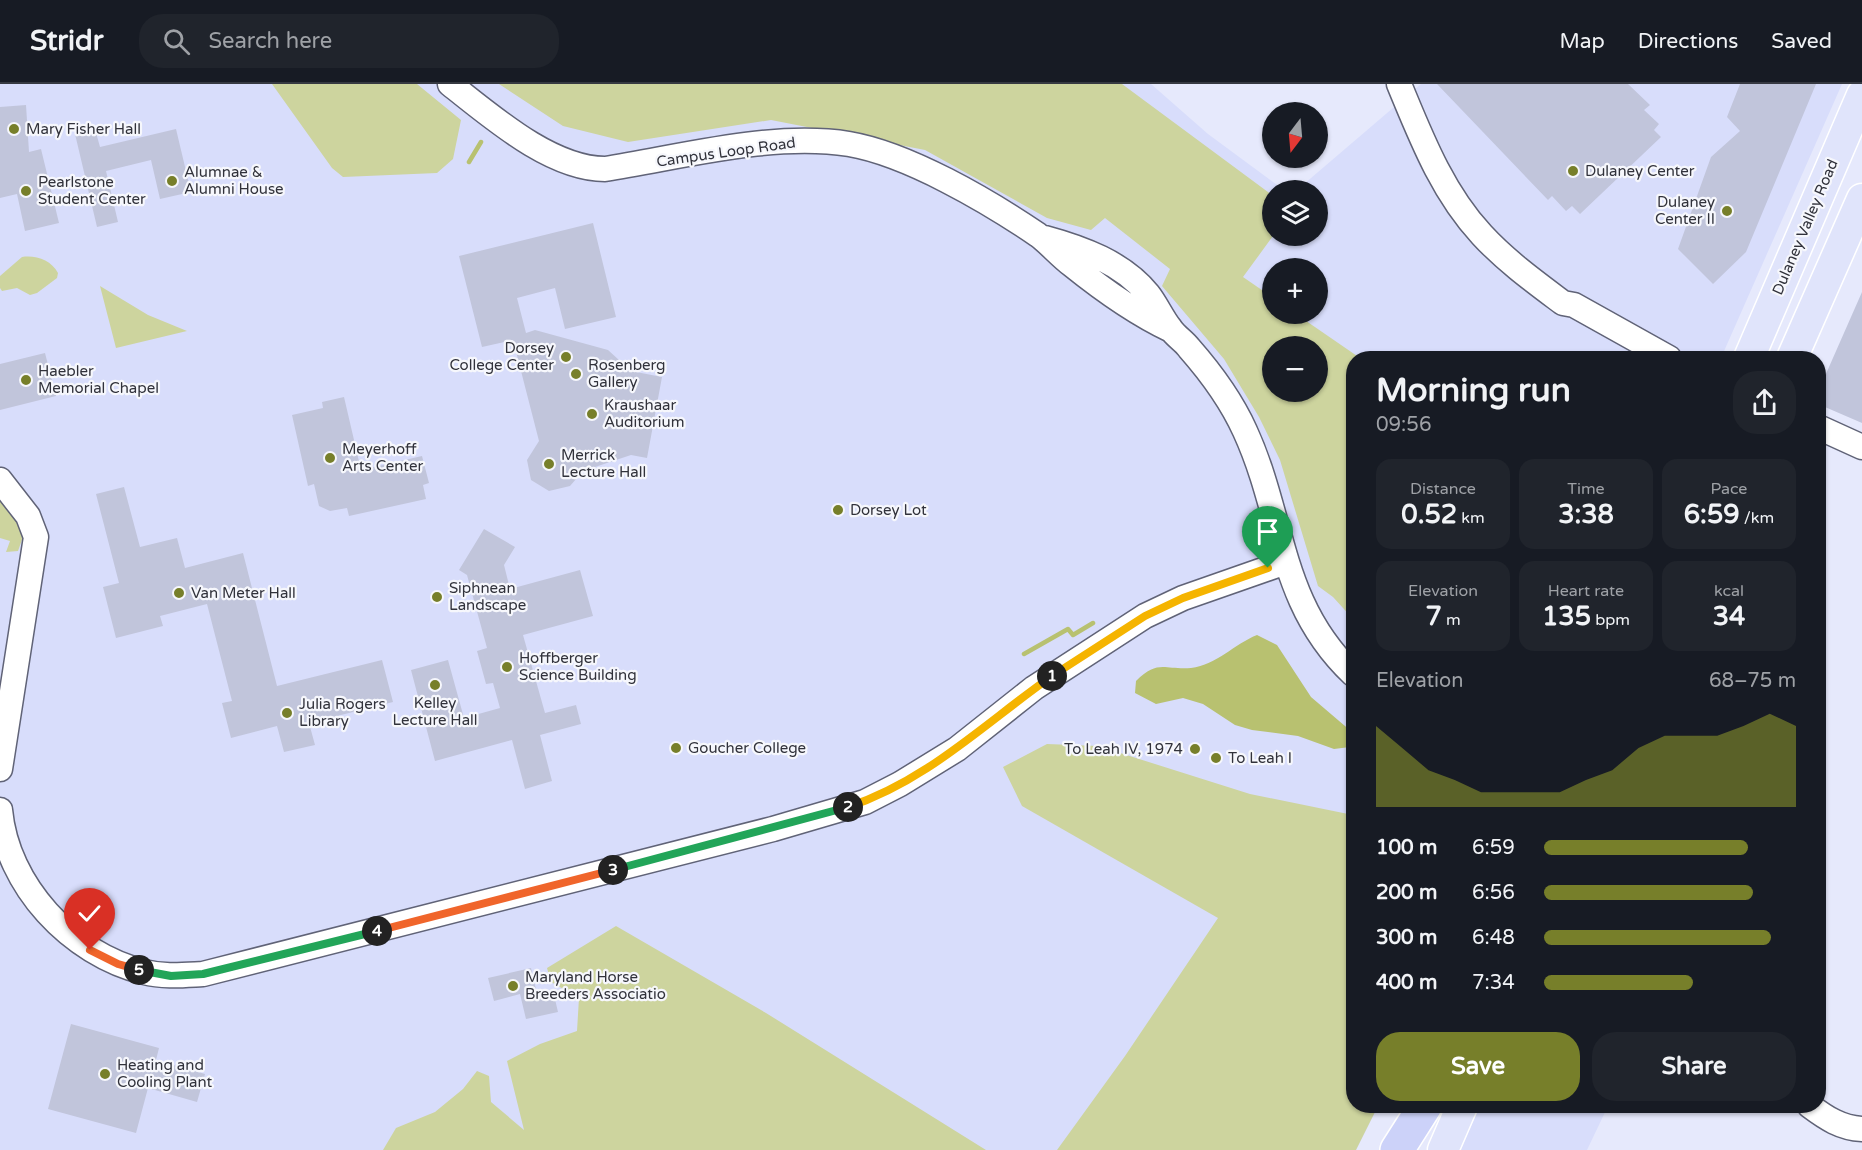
<!DOCTYPE html>
<html lang="en">
<head>
<meta charset="utf-8">
<style>
	:root { --surface:#171b24; --page:#20242c; --text:#f1f3f6; --muted:#9ea1a6; --line:#363941; --accent:#777f2a }
	body { margin:0; font-family:"Varela Round",sans-serif; background:var(--page); color:var(--text); height:100vh; display:flex; flex-direction:column; font-size:22px; white-space:nowrap }
	* { box-sizing:border-box; margin:0 }
	p { font-size:20px; color:var(--muted) }
	.icon { flex:none; width:33px; height:33px; fill:none; stroke:currentColor; stroke-width:2; stroke-linecap:round; stroke-linejoin:round }
	.map { position:relative; flex:1; overflow:hidden }
	.drawer { position:absolute; left:1346px; top:267px; width:480px; height:762px; display:flex; flex-direction:column; background:var(--surface); border-radius:24px; box-shadow:0 2px 4px #0004 }
	.drawer>* { flex:none }
	.needle { width:39px; rotate:196deg }
	.buttons { position:absolute; left:1262px; top:18px; display:grid; gap:12px }
	.buttons a { display:grid; place-items:center; width:66px; height:66px; border-radius:50%; background:var(--surface); box-shadow:0 2px 4px #0004; font-size:30px }
	.pin { position:absolute; display:grid; place-items:center; width:51px; height:51px; color:#fff; margin:-62px -26px; border-radius:50% 50% 50% 0; rotate:-45deg; box-shadow:0 0 6px #0007 }
	.pin .icon { rotate:45deg }
	.km { position:absolute; width:30px; height:30px; margin:-15px; border-radius:50%; background:#222; color:#fff; font-size:16px; line-height:30px; text-align:center }
	.round { display:grid; place-items:center; flex:none; width:63px; height:63px; border-radius:24px; background:var(--page) }
	.headline { display:flex; align-items:center; justify-content:space-between; height:102px; padding:0 30px }
	h1 { font-size:33px; font-weight:700; line-height:45px }
	.metrics { display:grid; grid-template-columns:repeat(3,1fr); gap:9px; height:102px; padding:6px 30px }
	.metrics div { display:grid; align-content:center; border-radius:15px; background:var(--page); text-align:center }
	.metrics b { font-size:26px; font-weight:700 }
	.metrics small { font-size:16px; font-weight:400 }
	.metrics p { font-size:16px }
	.chart { height:168px; padding:12px 30px }
	.chart p { display:flex; justify-content:space-between }
	.chart svg { width:100%; height:108px; margin-top:6px; fill:var(--accent); opacity:.7 }
	.button { display:flex; gap:12px; margin-top:auto; padding:12px 30px }
	.button a { flex:1; height:69px; border-radius:24px; background:var(--accent); color:#fff; font-size:24px; font-weight:700; line-height:69px; text-align:center }
	.button a+a { background:var(--page); color:var(--text) }
	ul { padding:0 30px; list-style:none; font-size:20px }
	li { display:grid; grid-template-columns:96px 72px 1fr; align-items:center; height:45px }
	li i { height:15px; border-radius:8px; background:var(--accent) }
	header { display:flex; align-items:center; gap:36px; box-sizing:border-box; height:84px; padding:0 30px; background:var(--surface); border-bottom:2px solid var(--line) }
	header strong { font-size:28px }
	nav { display:flex; gap:33px; margin-inline-start:auto; font-size:21px }
	.search { width:420px; height:54px; background:var(--page); display:flex; align-items:center; gap:15px; box-sizing:border-box; padding:0 21px; border-radius:24px; color:var(--muted); font-size:22px }
	.map>svg:first-child { display:block }
	.built { fill:#d8ddfb; fill-rule:evenodd }
	.green { fill:#cdd49e; fill-rule:evenodd }
	.water { fill:#b8c170 }
	.lines { fill:none; stroke-linecap:round; stroke-linejoin:round }
	.stream { stroke:#b8c170; stroke-width:4.5 }
	.building { fill:#c1c5db }
	.minor-casing { stroke:#606377; stroke-width:27 }
	.major-casing { stroke:#fff; stroke-width:33 }
	.highway-casing { stroke:#fff; stroke-width:36 }
	.minor { stroke:#fff; stroke-width:24 }
	.major { stroke:#e0e4fb; stroke-width:30 }
	.highway { stroke:#ccd2f9; stroke-width:33 }
	.split-1-casing { stroke:#fff; stroke-width:12 }
	.split-2-casing { stroke:#fff; stroke-width:12 }
	.split-3-casing { stroke:#fff; stroke-width:12 }
	.split-4-casing { stroke:#fff; stroke-width:12 }
	.split-5-casing { stroke:#fff; stroke-width:12 }
	.split-6-casing { stroke:#fff; stroke-width:12 }
	.split-1 { stroke:#f5b400; stroke-width:8 }
	.split-2 { stroke:#f5b400; stroke-width:8 }
	.split-3 { stroke:#22a559; stroke-width:8 }
	.split-4 { stroke:#f0652b; stroke-width:8 }
	.split-5 { stroke:#22a559; stroke-width:8 }
	.split-6 { stroke:#f0652b; stroke-width:8 }
	.poi-dot { fill:#777f2a; stroke:#f6f7fc; stroke-width:2 }
	.labels { text-anchor:middle; dominant-baseline:central; stroke-width:4.5; stroke-linejoin:round; paint-order:stroke }
	.poi-label { font-size:15px; fill:#31323b; stroke:#f6f7fc; text-anchor:start }
	.street-label { font-size:15px; fill:#31323b; stroke:#f6f7fc }
</style>
</head>
<body>
<header>
<strong>Stridr</strong>
<div class="search"><svg class="icon" aria-label="search" viewBox="0 0 24 24"><circle cx="10" cy="10" r="6"/><path d="M15 15l6 6"/></svg>Search here</div>
<nav><a>Map</a><a>Directions</a><a>Saved</a></nav>
</header>
<div class="map">
<svg width="1862" height="1066" viewBox="0 0 1862 1066">
	<rect width="100%" height="100%" fill="#e6e9fc"/>
	<path class="built" d="M0,0H1151L1208,50L1284,106H1272V152H1317V106H1297L1421,0H1842L1721,274H1353V1022H1378L1356,1066H0ZM1272,184H1317V230H1272ZM1272,262H1317V308H1272Z
		M1480,1022H1608L1587,1066H1460Z"/>
	<path class="green" d="M272,0H417L461,36L453,75L437,89L343,93L332,84Z
		M499,0H1122L1272,111L1273,152L1243,193L1272,213V230H1296L1360,274H1353V535L1333,513L1318,502L1280,376L1259,333L1224,275L1162,202L1170,185L1105,134L1091,146L1047,134L925,66L771,36L628,58L563,42ZM1272,262H1317V308H1272Z
		M22,173C36,171 51,176 58,189L57,194L37,209L30,211L17,204L2,207L0,204V192Z
		M100,202L148,231L187,247L116,264Z
		M0,410L24,450L18,467L6,468L10,457L0,454Z
		M1047,660L1098,662L1250,710L1353,731V1022H1378L1356,1066H1057L1125,972L1218,834L1022,722L1003,683Z
		M616,842L766,929L986,1066H383L396,1044L435,1028L463,1005L477,987L489,992L491,1018L524,1046L507,977L540,960L577,947L579,914L551,898L547,884Z"/>
	<path class="water" d="M1257,551L1277,561L1311,613L1352,648L1353,659L1350,663L1334,665L1298,652L1252,646L1235,641L1203,620L1183,614L1156,620L1135,609L1136,597C1158,575 1164,586 1191,584C1217,581 1234,560 1257,551Z"/>
	<g class="lines">
		<path class="stream" d="M469,78L481,58
			M1024,570L1068,545L1073,551L1093,539"/>
	</g>
	<path class="building" d="M1437,0H1628L1650,21L1644,26L1659,40L1654,46L1661,53L1580,130L1572,122L1566,127L1552,112L1548,116Z
		M1740,0H1816L1746,168L1713,200L1678,165L1711,73L1740,47L1727,33Z
		M26,21L29,68L41,65L59,139L25,147L17,110L0,114V23Z
		M95,45L100,63L176,45L191,108L160,115L151,76L106,87L118,138L97,143L75,50Z
		M593,139L616,233L565,245L555,204L517,214L526,249L535,246L608,266L631,287L662,293L647,374L631,371L583,387L570,402L549,407L531,396L527,376L539,357L513,256L482,263L459,172Z
		M1862,208V339L1818,320V308Z
		M45,269L56,312L0,326V280Z
		M344,313L361,386L422,372L429,399L423,401L426,415L349,432L347,424L330,427L319,422L314,400L308,402L292,331L323,324L322,318Z
		M124,403L140,463L177,454L185,484L243,469L277,602L382,576L393,618L309,639L315,661L284,668L277,642L231,654L222,619L232,617L207,520L160,532L163,542L116,554L103,503L119,499L96,410Z
		M484,445L515,463L504,481L510,505L580,486L593,532L523,551L545,629L576,621L581,640L540,651L552,697L525,705L512,656L435,677L411,586L448,576L464,634L500,624L493,599L486,600L477,567L487,564L467,491L459,486Z
		M531,884L538,914L554,911L558,928L526,935L520,910L494,917L488,894Z
		M71,940L159,964L156,976L205,990L197,1018L148,1004L136,1049L48,1025Z"/>
	<g class="lines">
		<defs>
			<path id="minor" d="M450,0C492,33 551,85 605,85C682,73 771,48 849,60C908,70 988,117 1038,151C1050,160 1060,172 1072,181C1103,206 1135,229 1171,246
				M1399,0C1421,53 1442,108 1482,151C1506,177 1535,198 1563,219L1574,221L1669,274
				M1045,154C1082,164 1123,179 1148,210C1156,220 1162,234 1170,244C1175,252 1184,257 1189,264C1211,289 1231,316 1245,347C1285,434 1278,519 1353,590
				M1818,343L1862,363
				M0,396L28,432L36,453L0,685
				M0,726C7,802 71,870 144,888C164,893 183,891 203,890L773,745L865,718L900,700L957,665L1034,604L1145,532L1183,514L1286,478
				M1810,1022C1826,1034 1841,1044 1862,1045"/>
			<path id="major" d="M1749,274L1862,11
				M1792,274L1862,115
				M1443,1066L1462,1022"/>
			<path id="highway" d="M1397,1066L1425,1022"/>
		</defs>
		<use href="#minor" class="minor-casing"/>
		<use href="#major" class="major-casing"/>
		<use href="#highway" class="highway-casing"/>
		<use href="#minor" class="minor"/>
		<use href="#major" class="major"/>
		<use href="#highway" class="highway"/>
	</g>
	<g class="lines">
		<defs>
			<path id="split-1" d="M1052,592L1145,532L1183,514L1268,484"/>
			<path id="split-2" d="M848,723C927,697 985,639 1052,592"/>
			<path id="split-3" d="M613,786L848,723"/>
			<path id="split-4" d="M377,847L613,786"/>
			<path id="split-5" d="M139,886L171,892L203,890L377,847"/>
			<path id="split-6" d="M90,866L118,880L139,886"/>
		</defs>
		<use href="#split-1" class="split-1-casing"/>
		<use href="#split-2" class="split-2-casing"/>
		<use href="#split-3" class="split-3-casing"/>
		<use href="#split-4" class="split-4-casing"/>
		<use href="#split-5" class="split-5-casing"/>
		<use href="#split-6" class="split-6-casing"/>
		<use href="#split-1" class="split-1"/>
		<use href="#split-2" class="split-2"/>
		<use href="#split-3" class="split-3"/>
		<use href="#split-4" class="split-4"/>
		<use href="#split-5" class="split-5"/>
		<use href="#split-6" class="split-6"/>
	</g>
	<g class="poi-dot">
		<circle cx="14" cy="45" r="6"/>
		<circle cx="1573" cy="87" r="6"/>
		<circle cx="172" cy="97" r="6"/>
		<circle cx="26" cy="107" r="6"/>
		<circle cx="1727" cy="127" r="6"/>
		<circle cx="566" cy="273" r="6"/>
		<circle cx="576" cy="290" r="6"/>
		<circle cx="26" cy="296" r="6"/>
		<circle cx="592" cy="330" r="6"/>
		<circle cx="330" cy="374" r="6"/>
		<circle cx="549" cy="380" r="6"/>
		<circle cx="838" cy="426" r="6"/>
		<circle cx="179" cy="509" r="6"/>
		<circle cx="437" cy="513" r="6"/>
		<circle cx="507" cy="583" r="6"/>
		<circle cx="435" cy="601" r="6"/>
		<circle cx="287" cy="629" r="6"/>
		<circle cx="676" cy="664" r="6"/>
		<circle cx="1195" cy="665" r="6"/>
		<circle cx="1216" cy="674" r="6"/>
		<circle cx="513" cy="902" r="6"/>
		<circle cx="105" cy="990" r="6"/>
	</g>
	<g class="labels">
		<g class="poi-label">
			<text x="26" y="45">Mary Fisher Hall</text>
			<text x="1585" y="87">Dulaney Center</text>
			<text x="184" y="88">Alumnae &amp;<tspan x="184" dy="17">Alumni House</tspan></text>
			<text x="38" y="98">Pearlstone<tspan x="38" dy="17">Student Center</tspan></text>
			<text x="1715" y="118" text-anchor="end">Dulaney<tspan x="1715" dy="17">Center II</tspan></text>
			<text x="554" y="264" text-anchor="end">Dorsey<tspan x="554" dy="17">College Center</tspan></text>
			<text x="588" y="281">Rosenberg<tspan x="588" dy="17">Gallery</tspan></text>
			<text x="38" y="287">Haebler<tspan x="38" dy="17">Memorial Chapel</tspan></text>
			<text x="604" y="321">Kraushaar<tspan x="604" dy="17">Auditorium</tspan></text>
			<text x="342" y="365">Meyerhoff<tspan x="342" dy="17">Arts Center</tspan></text>
			<text x="561" y="371">Merrick<tspan x="561" dy="17">Lecture Hall</tspan></text>
			<text x="850" y="426">Dorsey Lot</text>
			<text x="449" y="504">Siphnean<tspan x="449" dy="17">Landscape</tspan></text>
			<text x="191" y="509">Van Meter Hall</text>
			<text x="519" y="574">Hoffberger<tspan x="519" dy="17">Science Building</tspan></text>
			<text x="435" y="619" text-anchor="middle">Kelley<tspan x="435" dy="17">Lecture Hall</tspan></text>
			<text x="299" y="620">Julia Rogers<tspan x="299" dy="17">Library</tspan></text>
			<text x="688" y="664">Goucher College</text>
			<text x="1183" y="665" text-anchor="end">To Leah IV, 1974</text>
			<text x="1228" y="674">To Leah I</text>
			<text x="525" y="893">Maryland Horse<tspan x="525" dy="17">Breeders Associatio</tspan></text>
			<text x="117" y="981">Heating and<tspan x="117" dy="17">Cooling Plant</tspan></text>
		</g>
		<g class="street-label">
			<text transform="translate(726 68) rotate(-8)">Campus Loop Road</text>
			<text transform="translate(1805 143) rotate(-67)">Dulaney Valley Road</text>
		</g>
	</g>
</svg>
<div class="buttons">
<a><svg class="needle" viewBox="-14 -14 28 28"><path d="M0-13l5 13h-10z" fill="#e53935"/><path d="M0 13l5-13h-10z" fill="#9ea1a6"/></svg></a>
<a><svg class="icon" aria-label="layers" viewBox="0 0 24 24"><path d="M12 4l9 5-9 5-9-5zM3 14l9 5 9-5"/></svg></a>
<a>+</a>
<a>−</a>
</div>
<div class="pin" style="left:1268px;top:484px;background:#1e9e55"><svg class="icon" aria-label="arrive" viewBox="0 0 24 24"><path d="M6 21V4h12l-3 4 3 4H6"/></svg></div>
<div class="pin" style="left:90px;top:866px;background:#d93025"><svg class="icon" aria-label="check" viewBox="0 0 24 24"><path d="M5 12l5 5 9-10"/></svg></div>
<b class="km" style="left:1052px;top:592px">1</b>
<b class="km" style="left:848px;top:723px">2</b>
<b class="km" style="left:613px;top:786px">3</b>
<b class="km" style="left:377px;top:847px">4</b>
<b class="km" style="left:139px;top:886px">5</b>
<section class="drawer">
<div class="headline"><div><h1>Morning run</h1><p>09:56</p></div><a class="round"><svg class="icon" aria-label="share" viewBox="0 0 24 24"><path d="M12 15V3M7 8l5-5 5 5M5 13v7h14v-7"/></svg></a></div>
<div class="metrics">
<div><p>Distance</p><b>0.52<small> km</small></b></div>
<div><p>Time</p><b>3:38</b></div>
<div><p>Pace</p><b>6:59<small> /km</small></b></div>
</div>
<div class="metrics">
<div><p>Elevation</p><b>7<small> m</small></b></div>
<div><p>Heart rate</p><b>135<small> bpm</small></b></div>
<div><p>kcal</p><b>34</b></div>
</div>
<div class="chart"><p><span>Elevation</span>68–75 m</p>
<svg viewBox="0 0 160 44" preserveAspectRatio="none"><path d="M0 44V11L10 20L20 29L30 33L40 38L50 38L60 38L70 38L80 33L90 29L100 20L110 15L120 15L130 15L140 11L150 6L160 11V44z"/></svg>
</div>
<ul>
<li><b>100 m</b>6:59<i style="width:81%"></i></li>
<li><b>200 m</b>6:56<i style="width:83%"></i></li>
<li><b>300 m</b>6:48<i style="width:90%"></i></li>
<li><b>400 m</b>7:34<i style="width:59%"></i></li>
</ul>
<div class="button"><a>Save</a><a>Share</a></div>
</section>
</div>
</body>
</html>
